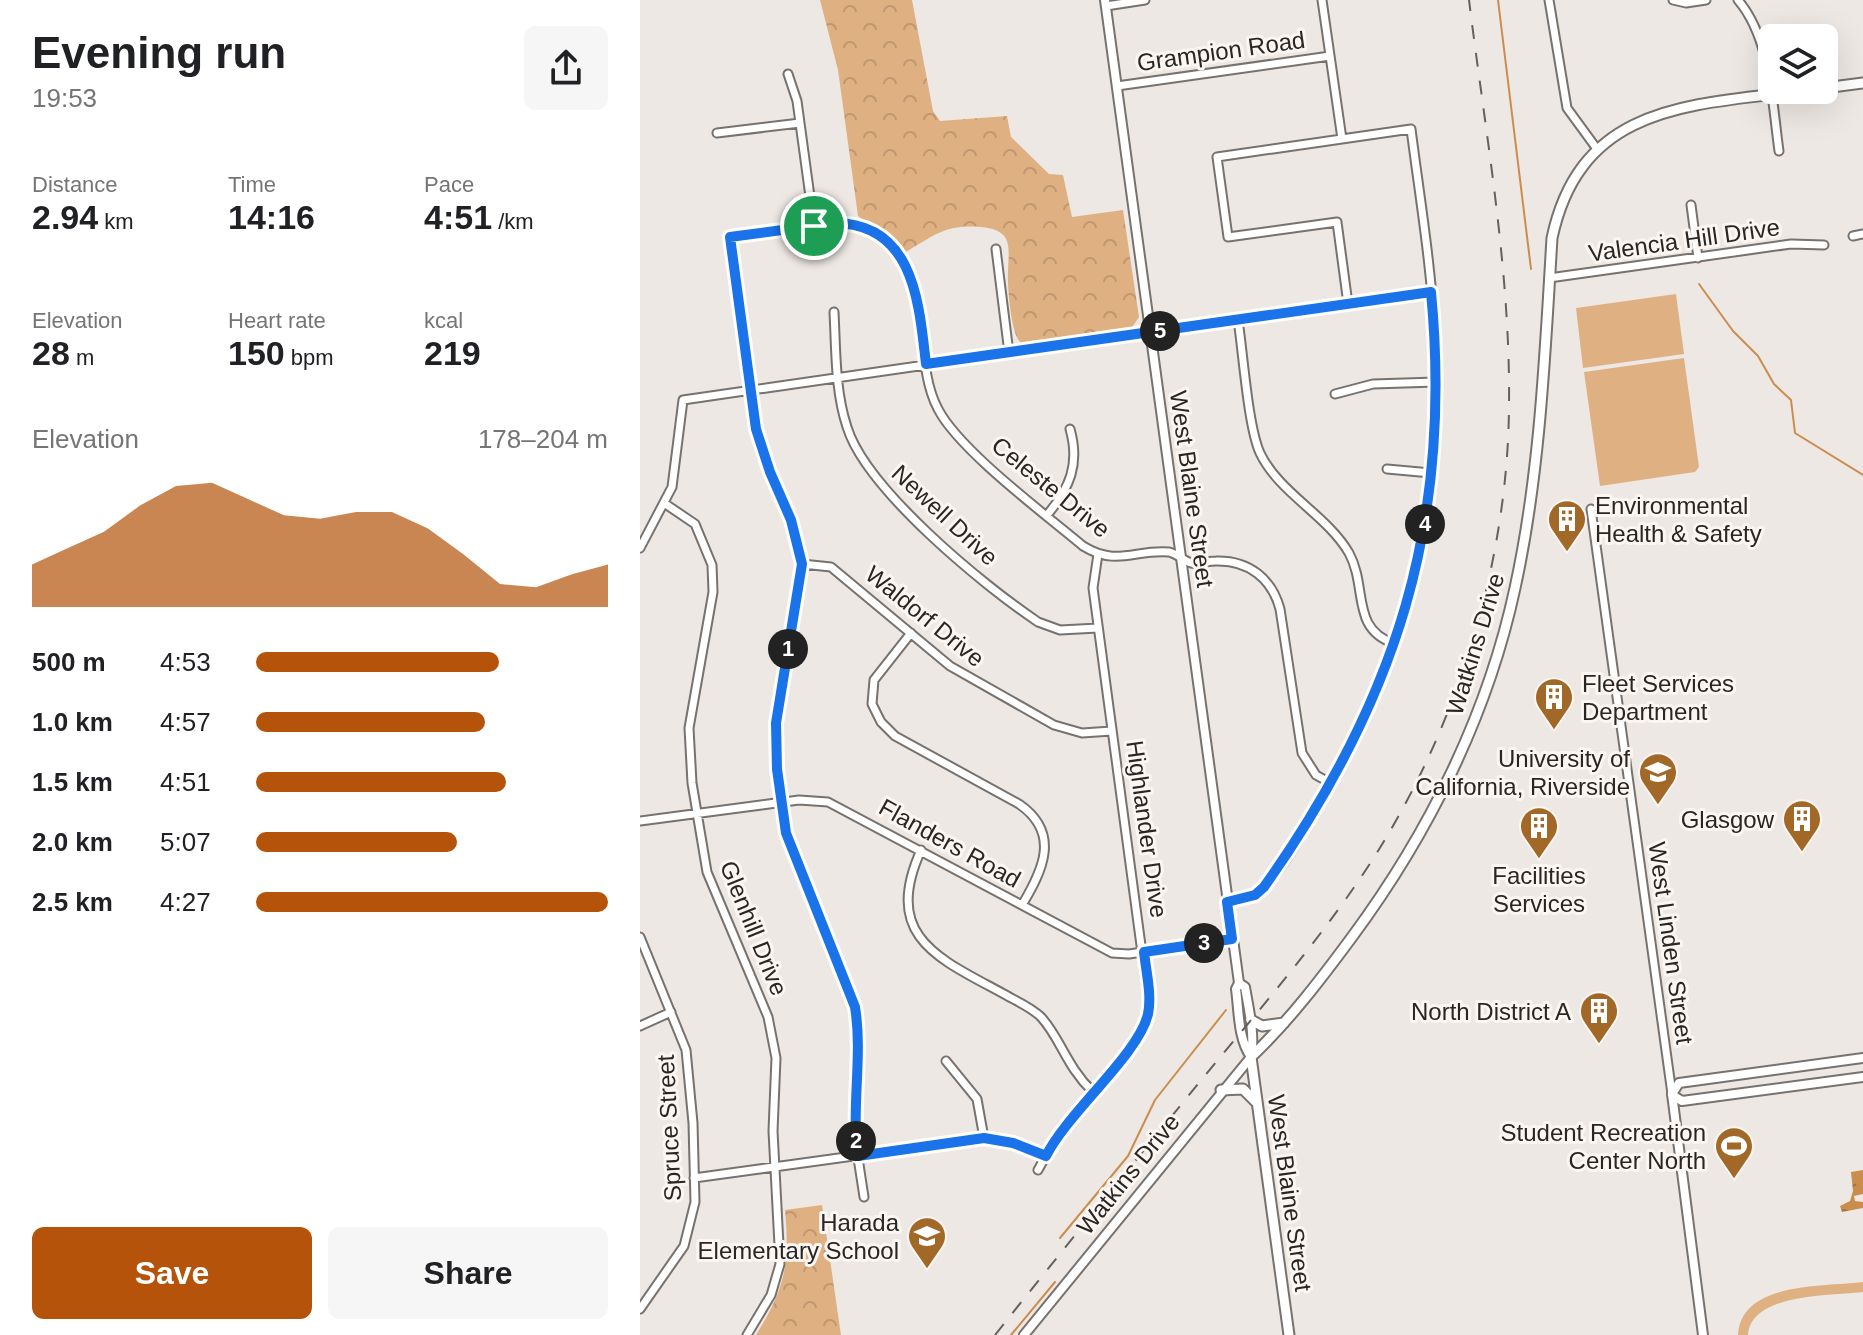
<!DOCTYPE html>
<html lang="en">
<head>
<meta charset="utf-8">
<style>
	:root { --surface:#fff; --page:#f6f6f6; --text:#202124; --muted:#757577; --accent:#b45309 }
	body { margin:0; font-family:Arial,sans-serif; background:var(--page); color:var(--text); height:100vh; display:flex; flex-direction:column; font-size:30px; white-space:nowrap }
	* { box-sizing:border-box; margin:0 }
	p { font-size:26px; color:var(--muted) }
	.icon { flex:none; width:44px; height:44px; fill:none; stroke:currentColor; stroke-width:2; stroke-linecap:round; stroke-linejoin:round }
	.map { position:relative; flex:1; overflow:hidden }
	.drawer { display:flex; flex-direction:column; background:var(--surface); width:640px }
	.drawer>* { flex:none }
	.fabs { position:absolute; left:1118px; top:24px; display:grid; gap:16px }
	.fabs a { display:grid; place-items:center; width:80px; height:80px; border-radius:12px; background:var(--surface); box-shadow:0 8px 32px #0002; font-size:40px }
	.pin { position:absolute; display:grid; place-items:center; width:68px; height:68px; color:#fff; margin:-34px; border:4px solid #fff; border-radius:50%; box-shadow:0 2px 8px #0007 }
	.km { position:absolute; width:40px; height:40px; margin:-20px; border-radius:50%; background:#222; color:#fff; font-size:22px; line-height:40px; text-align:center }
	.round { display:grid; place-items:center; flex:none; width:84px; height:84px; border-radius:12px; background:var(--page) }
	.head { display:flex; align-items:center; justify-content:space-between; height:136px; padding:0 32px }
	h1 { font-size:44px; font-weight:800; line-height:60px }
	.figures { display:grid; grid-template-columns:repeat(3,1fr); gap:12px; height:136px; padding:8px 32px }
	.figures div { display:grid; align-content:center }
	.figures b { font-size:34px; font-weight:800 }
	.figures small { font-size:22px; font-weight:400 }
	.figures p { font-size:22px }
	.chart { height:224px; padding:16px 32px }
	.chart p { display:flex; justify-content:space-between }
	.chart svg { width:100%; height:144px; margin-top:8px; fill:var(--accent); opacity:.7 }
	.primary-button { display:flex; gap:16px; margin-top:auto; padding:16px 32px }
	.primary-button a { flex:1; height:92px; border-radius:12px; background:var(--accent); color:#fff; font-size:32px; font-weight:800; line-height:92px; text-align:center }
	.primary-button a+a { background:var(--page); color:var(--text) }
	ul { padding:0 32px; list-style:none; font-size:26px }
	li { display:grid; grid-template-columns:128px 96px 1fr; align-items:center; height:60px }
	li i { height:20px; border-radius:10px; background:var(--accent) }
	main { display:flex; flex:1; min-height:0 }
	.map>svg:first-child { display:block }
	.park { fill:url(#park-crowns) }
	.pitch { fill:#dfb082 }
	.water { fill:url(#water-ripples) }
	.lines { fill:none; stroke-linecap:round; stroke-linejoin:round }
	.stream { stroke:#ca8d4e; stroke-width:2 }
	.minor-casing { stroke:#77726e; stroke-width:11 }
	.tertiary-casing { stroke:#77726e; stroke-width:12 }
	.secondary-casing { stroke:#77726e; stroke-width:13 }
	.minor { stroke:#fff; stroke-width:7 }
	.tertiary { stroke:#fff; stroke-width:8 }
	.secondary { stroke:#fff; stroke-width:9 }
	.rail { stroke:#63605d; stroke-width:2; stroke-dasharray:14 14; stroke-linecap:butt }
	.route-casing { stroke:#fff; stroke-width:16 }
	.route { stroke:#1a73e8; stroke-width:10 }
	.labels { text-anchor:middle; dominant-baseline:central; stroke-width:6; stroke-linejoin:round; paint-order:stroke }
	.street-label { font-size:24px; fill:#292725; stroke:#fbf6f1 }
	.poi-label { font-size:24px; fill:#292725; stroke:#fbf6f1; text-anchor:end }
</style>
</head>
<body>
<main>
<section class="drawer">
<div class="head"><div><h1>Evening run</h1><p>19:53</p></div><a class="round"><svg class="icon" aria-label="share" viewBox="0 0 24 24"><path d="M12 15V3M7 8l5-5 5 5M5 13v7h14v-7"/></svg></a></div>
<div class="figures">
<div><p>Distance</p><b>2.94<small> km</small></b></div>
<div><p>Time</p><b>14:16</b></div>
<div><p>Pace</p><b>4:51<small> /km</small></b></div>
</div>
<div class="figures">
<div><p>Elevation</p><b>28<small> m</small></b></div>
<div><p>Heart rate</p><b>150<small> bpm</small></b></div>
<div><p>kcal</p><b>219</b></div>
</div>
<div class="chart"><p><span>Elevation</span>178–204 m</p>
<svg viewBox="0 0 160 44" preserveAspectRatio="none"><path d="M0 44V31L10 26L20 21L30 13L40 7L50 6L60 11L70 16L80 17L90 15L100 15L110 20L120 28L130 37L140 38L150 34L160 31V44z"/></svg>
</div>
<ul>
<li><b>500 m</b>4:53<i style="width:69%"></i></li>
<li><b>1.0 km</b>4:57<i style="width:65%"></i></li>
<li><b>1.5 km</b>4:51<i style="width:71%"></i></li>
<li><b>2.0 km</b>5:07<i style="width:57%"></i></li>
<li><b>2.5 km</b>4:27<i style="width:100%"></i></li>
</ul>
<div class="primary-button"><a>Save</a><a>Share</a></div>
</section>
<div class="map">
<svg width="1223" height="1335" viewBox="0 0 1223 1335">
	<defs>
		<pattern id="park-crowns" width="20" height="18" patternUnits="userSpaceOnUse" patternTransform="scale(2)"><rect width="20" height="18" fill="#dfb082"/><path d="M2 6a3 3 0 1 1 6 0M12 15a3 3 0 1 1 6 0" fill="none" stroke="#bf9770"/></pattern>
		<pattern id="water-ripples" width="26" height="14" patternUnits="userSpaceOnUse" patternTransform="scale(2)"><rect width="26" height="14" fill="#ca8d4e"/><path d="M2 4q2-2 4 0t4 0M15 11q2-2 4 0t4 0" fill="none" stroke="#a47341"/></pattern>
	</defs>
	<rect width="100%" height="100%" fill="#eee8e4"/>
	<path class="park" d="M180,0H272L293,111L300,121L367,116L371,137L409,174L423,175L432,217L483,210L499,317L491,329L381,343C371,336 367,284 368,271C369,246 373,230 341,227C307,224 294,235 266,252L218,216L198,70Z
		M182,1205L201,1335H116C145,1288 150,1265 145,1210Z"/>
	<path class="pitch" d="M1036,294L1044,354L943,368L936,308Z
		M1044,358L1059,467L1055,472L960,486L944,372Z
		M1223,1282V1292C1190,1296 1111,1293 1108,1335H1098C1101,1281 1184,1287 1223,1282Z"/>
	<path class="water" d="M1223,1170V1194L1214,1196L1215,1201L1223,1202V1208L1202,1212L1200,1206L1210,1201L1213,1191L1211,1172Z"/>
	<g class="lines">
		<path class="stream" d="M858,0L891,269
			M1059,284L1093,331L1118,356L1134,384L1151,400L1155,433L1223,475
			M420,1238L488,1156L515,1100L586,1010
			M371,1335L415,1282"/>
		<defs>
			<path id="minor" d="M682,0L702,139
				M909,0L927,108L957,149
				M1033,0L1046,3L1066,0
				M1098,0C1131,39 1132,102 1139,151
				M466,6L505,0
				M148,74L157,101L174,226
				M477,86L690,56
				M77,133L160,123
				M1051,205L1058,258
				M1213,236L1223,234
				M356,249L369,353
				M909,278L1151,244L1184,245
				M194,312C196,350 195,391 207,427C226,489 343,585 398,622L420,630L458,628
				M598,320C603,352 608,427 620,453C639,493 687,515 709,553C728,588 710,629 755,644
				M695,394L733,384L796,382
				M747,469L791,473
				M24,503L55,524L72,565L73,592L49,728L52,783L67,872L128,1017L136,1058L133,1131L140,1264L131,1295L107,1335
				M951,509L1032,1094
				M407,515C430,488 440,464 430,429
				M0,548L32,487L43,400L791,292
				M162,564L191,567L310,666L414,725L442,733L472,731
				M271,633L234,680L232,704L241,722L255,736L379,804C421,833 403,870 382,905
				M0,821L159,800L188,802L472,953L489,954L592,939
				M281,850C242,937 298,958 364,994C376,1001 391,1007 401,1017C421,1039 426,1066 453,1092
				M587,902C596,900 608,900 616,894C638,879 662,833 676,810C764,670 803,505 795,341C792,270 780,199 771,129L577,157L588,237L697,222L708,304
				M0,937L46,1050L53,1123L55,1202L44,1246L0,1309
				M0,1026L31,1012
				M306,1061L337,1099L344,1138
				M398,1170C406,1156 413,1140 424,1127C449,1094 505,1046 509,1005L453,588L458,554
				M54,1178L344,1138L373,1143L406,1156
				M224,1197L214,1132L219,1031L215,1007L146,833L137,769L136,723L162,564L151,520L130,472L116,429L90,237C174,225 266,194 280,313C284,344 283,381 298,409C319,450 405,514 443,546C477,567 495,549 529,552C536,553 544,561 551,563C559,564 568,561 576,561C609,560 632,579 640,609L662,753L676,775L692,784"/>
			<path id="tertiary" d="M465,0L599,983L596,989C599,1011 598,1039 611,1057
				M599,983L605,987C609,1011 615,1034 611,1057
				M1032,1094L1063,1335
				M1032,1094L1039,1083L1223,1058
				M1032,1095L1042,1101L1223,1077
				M384,1335L611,1057"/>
			<path id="secondary" d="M1184,88L1223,83
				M611,1020L622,1026L644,1023
				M581,1090L603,1089L616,1102
				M649,1335L611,1057C649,1021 681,979 712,937C789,833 848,714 875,588C900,474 905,354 912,238C941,102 1054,105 1168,90"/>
		</defs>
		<use href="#minor" class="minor-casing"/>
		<use href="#tertiary" class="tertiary-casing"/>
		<use href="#secondary" class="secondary-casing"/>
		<use href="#minor" class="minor"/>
		<use href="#tertiary" class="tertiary"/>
		<use href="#secondary" class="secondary"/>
		<path class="rail" d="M355,1335C422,1251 490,1167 558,1084C618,1011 682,938 733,859C812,735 860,587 868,441C875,294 847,146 829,0"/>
	</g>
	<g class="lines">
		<defs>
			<path id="route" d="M194,223C275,223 279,305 286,364L791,292C813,522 757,700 624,887L615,895L587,902L592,939L504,952C506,971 512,995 508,1014C499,1054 428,1112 406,1156L373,1143L344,1138L218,1156C211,1106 223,1056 215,1007L146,833L137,769L136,723L162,564L151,520L130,472L116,429L90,237Z"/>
		</defs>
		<use href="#route" class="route-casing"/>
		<use href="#route" class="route"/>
	</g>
	<defs>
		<symbol id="building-pin" viewBox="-11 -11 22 30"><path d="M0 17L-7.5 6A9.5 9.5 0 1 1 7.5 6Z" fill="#a26827" stroke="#fbf6f1"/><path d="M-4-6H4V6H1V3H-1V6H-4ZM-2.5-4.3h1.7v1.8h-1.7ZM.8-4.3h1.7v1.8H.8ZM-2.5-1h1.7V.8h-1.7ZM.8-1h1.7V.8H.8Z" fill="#fff"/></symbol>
		<symbol id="university-pin" viewBox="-11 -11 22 30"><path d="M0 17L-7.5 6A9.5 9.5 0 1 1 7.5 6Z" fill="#a26827" stroke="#fbf6f1"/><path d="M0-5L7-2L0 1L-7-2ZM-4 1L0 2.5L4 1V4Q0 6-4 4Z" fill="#fff"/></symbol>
		<symbol id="stadium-pin" viewBox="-11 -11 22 30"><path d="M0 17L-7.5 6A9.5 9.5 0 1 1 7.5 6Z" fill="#a26827" stroke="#fbf6f1"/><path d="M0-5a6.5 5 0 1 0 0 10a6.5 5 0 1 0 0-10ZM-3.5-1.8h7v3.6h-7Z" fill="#fff"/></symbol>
		<symbol id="school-pin" viewBox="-11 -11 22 30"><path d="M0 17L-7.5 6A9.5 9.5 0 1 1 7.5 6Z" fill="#a26827" stroke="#fbf6f1"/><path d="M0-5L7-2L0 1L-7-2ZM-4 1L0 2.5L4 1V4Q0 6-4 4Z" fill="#fff"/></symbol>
	</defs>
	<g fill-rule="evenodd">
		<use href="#building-pin" x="905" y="497" width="44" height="60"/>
		<use href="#building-pin" x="892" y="675" width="44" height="60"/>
		<use href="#university-pin" x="996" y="750" width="44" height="60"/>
		<use href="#building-pin" x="1140" y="797" width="44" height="60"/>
		<use href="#building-pin" x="877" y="804" width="44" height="60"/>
		<use href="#building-pin" x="937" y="989" width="44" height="60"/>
		<use href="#stadium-pin" x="1072" y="1124" width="44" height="60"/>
		<use href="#school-pin" x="265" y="1214" width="44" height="60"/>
	</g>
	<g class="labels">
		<g class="street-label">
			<text transform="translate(581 51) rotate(-8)">Grampion Road</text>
			<text transform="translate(1044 240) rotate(-8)">Valencia Hill Drive</text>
			<text transform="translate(411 487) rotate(39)">Celeste Drive</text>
			<text transform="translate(552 489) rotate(82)">West Blaine Street</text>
			<text transform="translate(305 515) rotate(43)">Newell Drive</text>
			<text transform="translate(285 616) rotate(39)">Waldorf Drive</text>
			<text transform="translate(835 644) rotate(-73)">Watkins Drive</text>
			<text transform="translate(507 829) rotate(82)">Highlander Drive</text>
			<text transform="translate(310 843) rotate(29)">Flanders Road</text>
			<text transform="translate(114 928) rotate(68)">Glenhill Drive</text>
			<text transform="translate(1031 943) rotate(82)">West Linden Street</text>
			<text transform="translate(29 1128) rotate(-93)">Spruce Street</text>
			<text transform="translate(488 1174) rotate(-51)">Watkins Drive</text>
			<text transform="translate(650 1193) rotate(82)">West Blaine Street</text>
		</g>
		<g class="poi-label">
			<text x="955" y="505" text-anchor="start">Environmental<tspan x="955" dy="28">Health &amp; Safety</tspan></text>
			<text x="942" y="683" text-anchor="start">Fleet Services<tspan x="942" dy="28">Department</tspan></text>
			<text x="990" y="758">University of<tspan x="990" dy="28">California, Riverside</tspan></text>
			<text x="1134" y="819">Glasgow</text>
			<text x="899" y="875" text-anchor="middle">Facilities<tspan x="899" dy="28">Services</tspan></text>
			<text x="931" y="1011">North District A</text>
			<text x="1066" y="1132">Student Recreation<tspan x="1066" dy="28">Center North</tspan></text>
			<text x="259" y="1222">Harada<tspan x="259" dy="28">Elementary School</tspan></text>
		</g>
	</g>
</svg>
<div class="fabs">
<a><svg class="icon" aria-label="layers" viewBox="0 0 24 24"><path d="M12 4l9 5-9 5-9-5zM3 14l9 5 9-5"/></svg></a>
</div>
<div class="pin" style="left:174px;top:226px;background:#1e9e55"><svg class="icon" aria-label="arrive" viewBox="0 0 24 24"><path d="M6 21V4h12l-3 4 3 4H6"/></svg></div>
<b class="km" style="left:148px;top:649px">1</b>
<b class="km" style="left:216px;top:1141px">2</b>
<b class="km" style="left:564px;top:943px">3</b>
<b class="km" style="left:785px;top:524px">4</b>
<b class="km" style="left:520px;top:331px">5</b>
</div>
</main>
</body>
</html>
